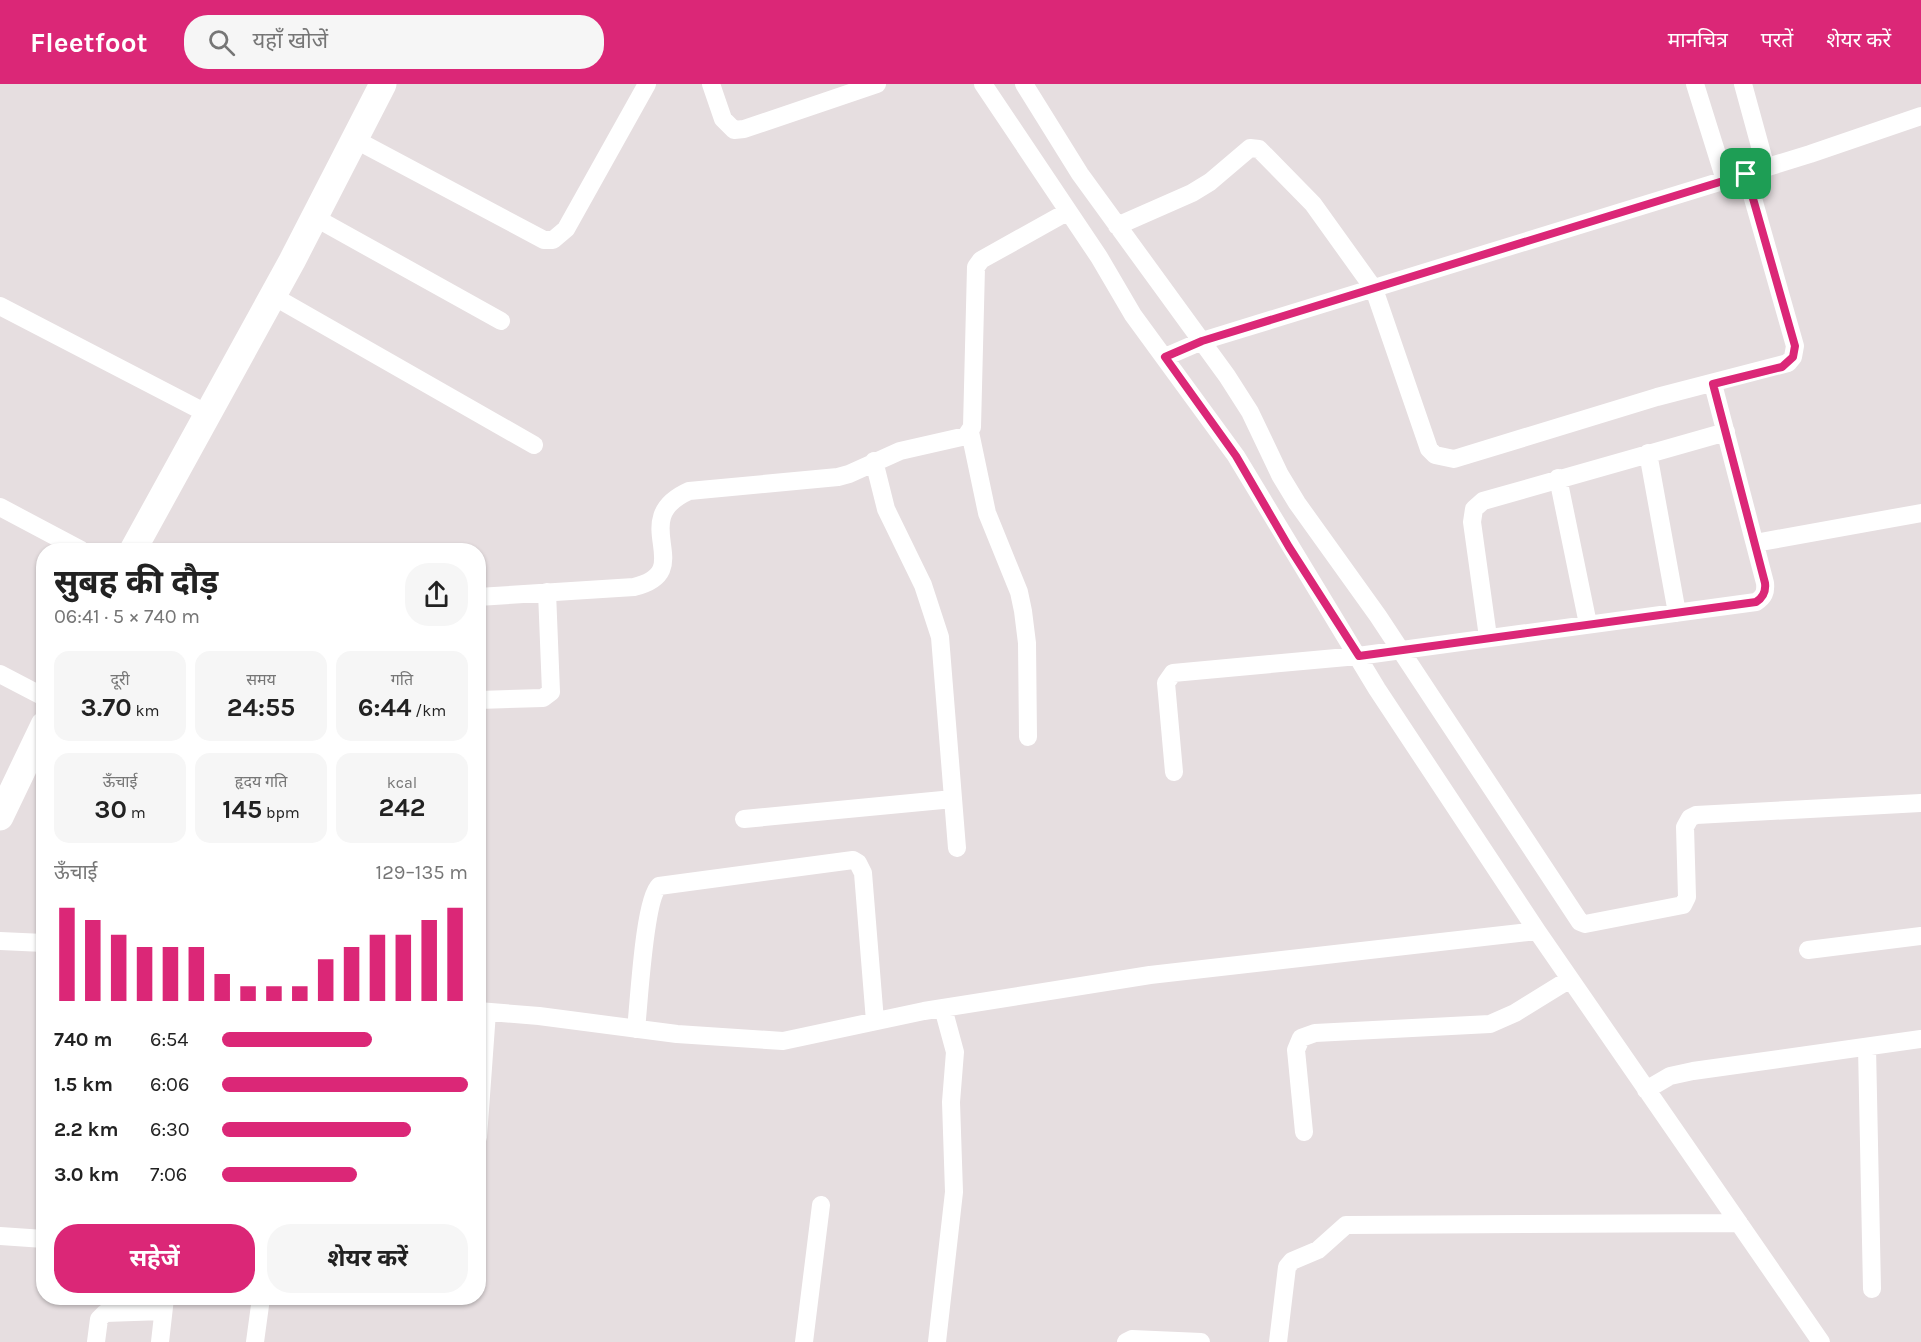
<!DOCTYPE html>
<html lang="hi">
<head>
<meta charset="utf-8">
<style>
	:root { --surface:#fff; --page:#f6f6f6; --text:#222; --muted:#767676; --accent:#db2777 }
	body { margin:0; font-family:Karla,"Noto Sans Devanagari",sans-serif; background:var(--page); color:var(--text); height:100vh; display:flex; flex-direction:column; font-size:22px; white-space:nowrap }
	* { box-sizing:border-box; margin:0 }
	p { font-size:20px; color:var(--muted) }
	.icon { flex:none; width:33px; height:33px; fill:none; stroke:currentColor; stroke-width:2; stroke-linecap:round; stroke-linejoin:round }
	.map { position:relative; flex:1; overflow:hidden }
	.panel { position:absolute; left:36px; top:459px; width:450px; height:762px; display:flex; flex-direction:column; background:var(--surface); border-radius:24px; box-shadow:0 2px 4px #0004 }
	.panel>* { flex:none }
	.pin { position:absolute; display:grid; place-items:center; width:51px; height:51px; color:#fff; margin:-26px; border-radius:12px; box-shadow:0 3px 9px #0006 }
	.round { display:grid; place-items:center; flex:none; width:63px; height:63px; border-radius:24px; background:var(--page) }
	.head { display:flex; align-items:center; justify-content:space-between; height:102px; padding:0 18px }
	h1 { font-size:33px; font-weight:700; line-height:45px }
	.figures { display:grid; grid-template-columns:repeat(3,1fr); gap:9px; height:102px; padding:6px 18px }
	.figures div { display:grid; align-content:center; border-radius:15px; background:var(--page); text-align:center }
	.figures b { font-size:26px; font-weight:700 }
	.figures small { font-size:16px; font-weight:400 }
	.figures p { font-size:16px }
	.chart { height:168px; padding:12px 18px }
	.chart p { display:flex; justify-content:space-between }
	.chart svg { width:100%; height:108px; margin-top:6px; stroke:var(--accent); stroke-width:6 }
	.button { display:flex; gap:12px; margin-top:auto; padding:12px 18px }
	.button a { flex:1; height:69px; border-radius:24px; background:var(--accent); color:#fff; font-size:24px; font-weight:700; line-height:69px; text-align:center }
	.button a+a { background:var(--page); color:var(--text) }
	ul { padding:0 18px; list-style:none; font-size:20px }
	li { display:grid; grid-template-columns:96px 72px 1fr; align-items:center; height:45px }
	li i { height:15px; border-radius:8px; background:var(--accent) }
	header { display:flex; align-items:center; gap:36px; box-sizing:border-box; height:84px; padding:0 30px; background:var(--accent); color:#fff }
	header strong { font-size:28px }
	nav { display:flex; gap:33px; margin-inline-start:auto; font-size:21px }
	.search { width:420px; height:54px; background:var(--page); display:flex; align-items:center; gap:15px; box-sizing:border-box; padding:0 21px; border-radius:24px; color:var(--muted); font-size:22px }
	.map>svg:first-child { display:block }
	.lines { fill:none; stroke-linecap:round; stroke-linejoin:round }
	.street { stroke:#fff; stroke-width:18 }
	.primary { stroke:#fff; stroke-width:27 }
	.route-casing { stroke:#fff; stroke-width:12 }
	.route { stroke:#db2777; stroke-width:8 }
</style>
</head>
<body>
<header>
<strong>Fleetfoot</strong>
<div class="search"><svg class="icon" aria-label="search" viewBox="0 0 24 24"><circle cx="10" cy="10" r="6"/><path d="M15 15l6 6"/></svg>यहाँ खोजें</div>
<nav><a>मानचित्र</a><a>परतें</a><a>शेयर करें</a></nav>
</header>
<div class="map">
<svg width="1921" height="1258" viewBox="0 0 1921 1258">
	<rect width="100%" height="100%" fill="#e6dee0"/>
	<g class="lines">
		<path class="street" d="M711,0L723,35L734,46L744,45L877,0
			M983,0L1099,173L1133,231L1236,372L1377,605L1537,847L1821,1258
			M1024,0L1080,90L1227,292L1250,328L1280,391L1297,419L1378,532L1580,838L1585,840L1683,821L1687,813L1685,743L1690,734L1696,731L1921,719
			M1695,0L1725,96
			M1743,0L1766,84
			M356,56L544,156H553L566,145L647,0
			M314,133L501,237
			M1117,142L1192,109L1210,98L1250,64L1259,65L1313,120L1374,205L1429,365L1435,371L1454,375L1657,313L1788,279L1793,273L1795,262L1746,90
			M273,212L534,361
			M0,222L208,330
			M1165,273L1202,257L1810,70L1921,32
			M970,348L987,429L1019,508L1023,527L1027,559L1028,653
			M1648,369L1677,529
			M874,377L886,425L923,501L940,553L957,764
			M1558,394L1588,540
			M0,423L81,466
			M1755,459L1921,429
			M478,513L634,503C700,487 624,436 689,407L838,393L849,390L900,367L966,352L972,343L976,183L981,176L1067,128
			M1488,553L1472,438L1474,425L1483,417L1726,348
			M0,590L44,613
			M478,616L543,614L551,608L547,508
			M1174,688L1166,599L1173,589L1358,572L1756,518C1764,513 1766,508 1765,499L1713,300
			M744,735L953,715
			M0,857L44,859
			M1808,866L1921,852
			M478,927L539,932L677,950L783,957L924,927L1150,891L1537,847
			M636,945C639,920 644,816 659,802L853,776L858,779L863,789L875,937
			M1867,963L1872,1205
			M1646,1006L1670,992L1693,987L1921,955
			M1304,1048L1296,966L1301,954L1315,949L1490,940L1515,929L1570,895
			M478,1053L487,928
			M0,1152L44,1155
			M96,1258L99,1235L105,1229L163,1227
			M160,1258L165,1214
			M255,1258L261,1214
			M804,1258L821,1121
			M937,1258L954,1108L951,1018L955,968L943,924
			M1126,1258L1132,1255L1201,1258
			M1278,1258L1287,1183L1292,1177L1318,1166L1346,1141L1739,1139"/>
		<path class="primary" d="M133,466L292,177L383,0
			M0,733L44,641"/>
	</g>
	<g class="lines">
		<defs>
			<path id="route" d="M1746,90L1795,262L1793,273L1782,283L1713,300L1765,499C1766,507 1764,513 1756,518L1359,572L1289,463L1236,372L1165,273L1202,257Z"/>
		</defs>
		<use href="#route" class="route-casing"/>
		<use href="#route" class="route"/>
	</g>
</svg>
<div class="pin" style="left:1746px;top:90px;background:#1e9e55"><svg class="icon" aria-label="arrive" viewBox="0 0 24 24"><path d="M6 21V4h12l-3 4 3 4H6"/></svg></div>
<section class="panel">
<div class="head"><div><h1>सुबह की दौड़</h1><p>06:41 · 5 × 740 m</p></div><a class="round"><svg class="icon" aria-label="share" viewBox="0 0 24 24"><path d="M12 15V3M7 8l5-5 5 5M5 13v7h14v-7"/></svg></a></div>
<div class="figures">
<div><p>दूरी</p><b>3.70<small> km</small></b></div>
<div><p>समय</p><b>24:55</b></div>
<div><p>गति</p><b>6:44<small> /km</small></b></div>
</div>
<div class="figures">
<div><p>ऊँचाई</p><b>30<small> m</small></b></div>
<div><p>हृदय गति</p><b>145<small> bpm</small></b></div>
<div><p>kcal</p><b>242</b></div>
</div>
<div class="chart"><p><span>ऊँचाई</span>129–135 m</p>
<svg viewBox="0 0 160 44" preserveAspectRatio="none"><path d="M5 44V6M15 44V11M25 44V17M35 44V22M45 44V22M55 44V22M65 44V33M75 44V38M85 44V38M95 44V38M105 44V27M115 44V22M125 44V17M135 44V17M145 44V11M155 44V6"/></svg>
</div>
<ul>
<li><b>740 m</b>6:54<i style="width:61%"></i></li>
<li><b>1.5 km</b>6:06<i style="width:100%"></i></li>
<li><b>2.2 km</b>6:30<i style="width:77%"></i></li>
<li><b>3.0 km</b>7:06<i style="width:55%"></i></li>
</ul>
<div class="button"><a>सहेजें</a><a>शेयर करें</a></div>
</section>
</div>
</body>
</html>
